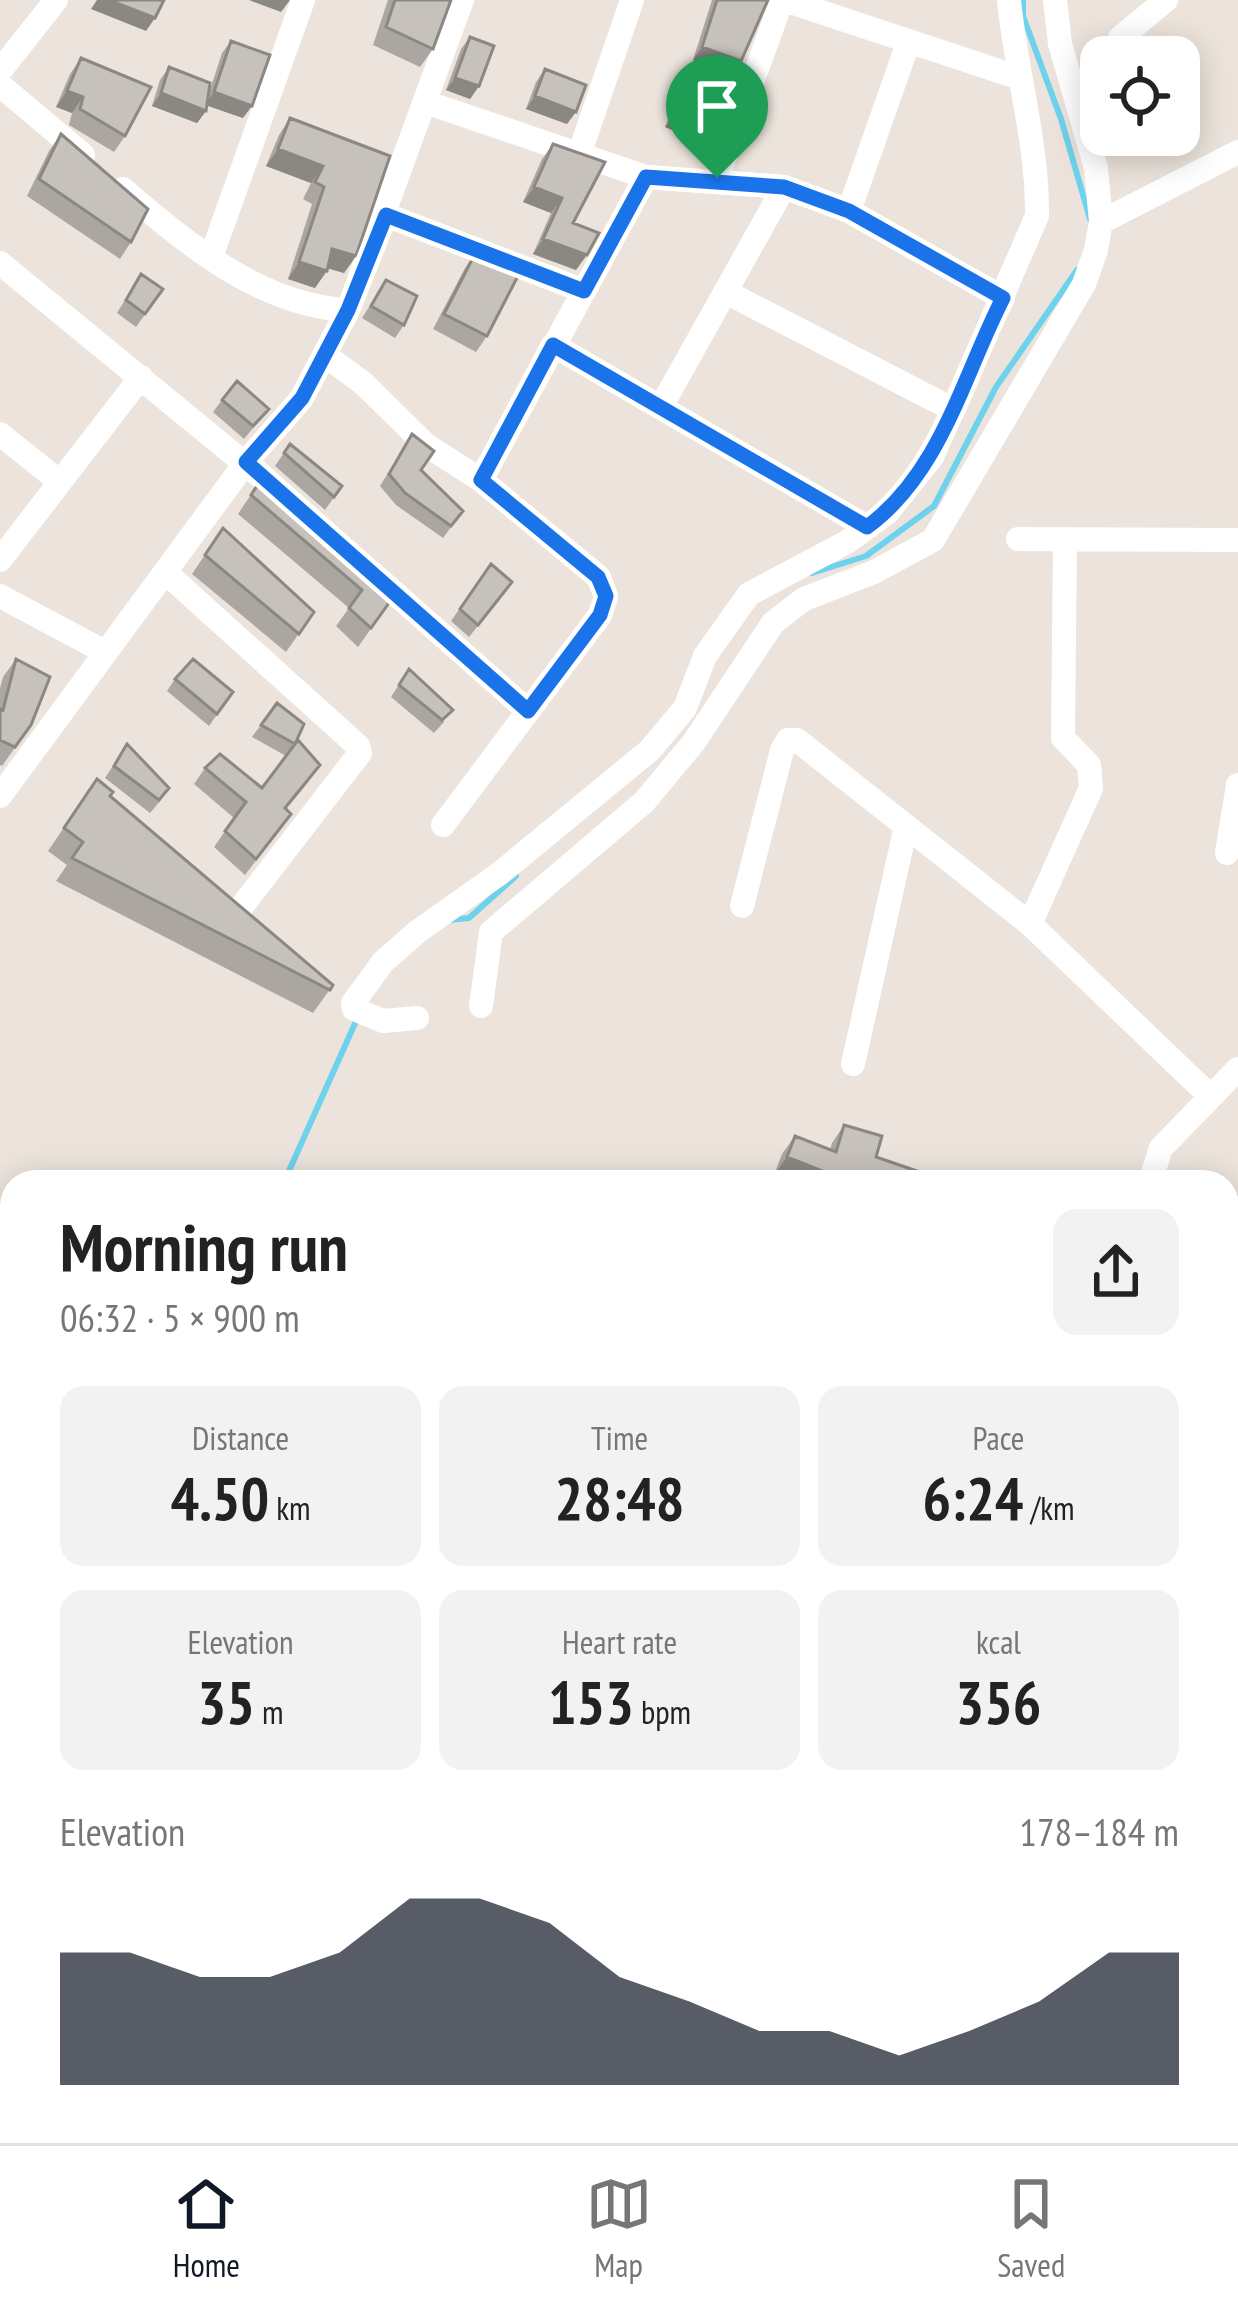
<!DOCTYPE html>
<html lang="en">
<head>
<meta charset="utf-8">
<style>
	:root { --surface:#fff; --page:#f2f2f2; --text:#222; --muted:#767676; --line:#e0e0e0; --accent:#111827 }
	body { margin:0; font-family:"PT Sans Narrow",sans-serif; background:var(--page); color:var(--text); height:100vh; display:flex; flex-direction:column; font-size:45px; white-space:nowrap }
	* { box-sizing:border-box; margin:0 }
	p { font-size:39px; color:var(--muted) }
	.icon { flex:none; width:66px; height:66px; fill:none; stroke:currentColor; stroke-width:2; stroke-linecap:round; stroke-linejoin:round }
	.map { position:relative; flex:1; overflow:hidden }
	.drawer { position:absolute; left:0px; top:1170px; width:1239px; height:975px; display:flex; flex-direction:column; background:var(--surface); border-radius:36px 36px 0 0; box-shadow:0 6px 30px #0003 }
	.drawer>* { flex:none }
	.fabs { position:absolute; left:1080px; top:36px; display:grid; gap:24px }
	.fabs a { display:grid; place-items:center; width:120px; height:120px; border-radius:24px; background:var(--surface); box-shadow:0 6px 30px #0003; font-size:60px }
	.pin { position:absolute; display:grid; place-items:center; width:102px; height:102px; color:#fff; margin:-123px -51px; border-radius:50% 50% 50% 0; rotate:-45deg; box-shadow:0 0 12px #0007 }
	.pin .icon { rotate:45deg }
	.round { display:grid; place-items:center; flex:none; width:126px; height:126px; border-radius:24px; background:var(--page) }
	.overview { display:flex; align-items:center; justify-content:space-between; height:204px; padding:0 60px }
	h1 { font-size:66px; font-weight:600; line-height:90px }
	.stats { display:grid; grid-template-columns:repeat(3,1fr); gap:18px; height:204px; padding:12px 60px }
	.stats div { display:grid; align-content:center; border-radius:24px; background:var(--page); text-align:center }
	.stats b { font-size:60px; font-weight:600 }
	.stats small { font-size:33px; font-weight:400 }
	.stats p { font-size:33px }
	.chart { height:336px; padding:24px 60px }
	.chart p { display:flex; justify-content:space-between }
	.chart svg { width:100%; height:216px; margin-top:12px; fill:var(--accent); opacity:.7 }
	.dock { display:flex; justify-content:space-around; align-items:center; height:168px; border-top:3px solid var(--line); background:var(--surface); font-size:33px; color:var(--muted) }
	.dock a { display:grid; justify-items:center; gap:6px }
	.dock .active { color:var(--accent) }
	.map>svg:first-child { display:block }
	.water { fill:url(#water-ripples) }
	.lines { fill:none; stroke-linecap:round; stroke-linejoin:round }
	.stream { stroke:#6fd2ed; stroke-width:6 }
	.minor { stroke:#fff; stroke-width:24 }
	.wall { fill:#aba6a1 }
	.shaded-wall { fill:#8b8783 }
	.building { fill:#c7c1bb; stroke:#8b8783; stroke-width:3 }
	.route-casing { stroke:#fff; stroke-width:24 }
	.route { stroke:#1a73e8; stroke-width:15 }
</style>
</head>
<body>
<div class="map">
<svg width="1238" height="2143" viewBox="0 0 1238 2143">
	<defs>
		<pattern id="water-ripples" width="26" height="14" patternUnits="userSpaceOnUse" patternTransform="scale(3)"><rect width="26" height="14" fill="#6fd2ed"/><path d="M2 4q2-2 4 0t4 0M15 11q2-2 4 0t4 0" fill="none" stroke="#60b4cb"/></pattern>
	</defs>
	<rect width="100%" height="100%" fill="#ece4dc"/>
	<path class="water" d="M12,2128V2133H186L203,2143H0V2132Z"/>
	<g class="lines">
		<path class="stream" d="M1023,0V16L1061,119L1090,219
			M812,573L866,556L934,506L996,387L1077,270
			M449,920L469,918L516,876
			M284,1182L357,1019"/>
		<path class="minor" d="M785,0L1017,77
			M1120,38L1166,0
			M0,71L56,0
			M0,85L83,155
			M425,102L646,177L784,187L849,211L1003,298
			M579,155L632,0
			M717,179L782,0
			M123,189C186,244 262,306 348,310
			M849,211L908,43
			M386,215L584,291
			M1101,222L1238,152
			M211,257L303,0
			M0,263L288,499
			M726,292L952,409
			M553,345L867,527
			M325,355L364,384L426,445L481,480L599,577L606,597L600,615L443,825
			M662,405L784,187
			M0,434L60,482
			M481,480L646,177
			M1018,539L1238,540
			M0,560L141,377
			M165,572L358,746L360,753L236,914
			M372,573L528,711
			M0,596L105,652
			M0,796L246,462L301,399L348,310L462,0
			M1227,853L1238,785
			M742,906L782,750L788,740H797L1030,924L1210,1096
			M1030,924L1091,788L1089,765L1063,738L1065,539
			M481,1006L491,932L644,802L694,742L773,623L804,599L874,572L933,540L1084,284L1096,250L1101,222L1096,168L1060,44L1055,0
			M417,1018L383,1021L354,1009L353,1003L383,962L417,932L499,874L650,750L685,708L705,656L749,594L847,542L887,513L932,457L1037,216C1038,144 1016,72 1009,0
			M853,1064L906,826
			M1150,1182L1161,1148L1238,1069
			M1227,1342L1238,1357
			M1227,1720H1238
			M1227,1823L1238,1766
			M1227,2025L1238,2055
			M879,2143L880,2133"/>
	</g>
	<path class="wall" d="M388,0H451L433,49L420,67L373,45Z
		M712,0H768L741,61L732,74L693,60Z
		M470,37L479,86L470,99L446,90L461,49Z
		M231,41L243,118L207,105L206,111L197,123L152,106L160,80L169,67L208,96L222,53Z
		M81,58L125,136L114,152L69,125L72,113L56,107L70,74Z
		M545,69L567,124L526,109L536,82Z
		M687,83L703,127L694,139L665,127L678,96Z
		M290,118L390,156L356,256L344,273L327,268L315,288L288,279L312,204L303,199L311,183L266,166L279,135Z
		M61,134L131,242L120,259L27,196L49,151Z
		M553,144L573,223L576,270L533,254L551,213L523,202L542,159Z
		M476,252L487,336L476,352L433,329L465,268Z
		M141,274L163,289L136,327L117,313Z
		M386,280L404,325L395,338L362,318Z
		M222,400L269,409L244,439L213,412Z
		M412,434L421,470L463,511L443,538L396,505L380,486Z
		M290,444L342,486L325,510L275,466Z
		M266,472L399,589L358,647L336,626L349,608L238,514Z
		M223,528L314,612L286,652L192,574Z
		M491,564L503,594L469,637L451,621Z
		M16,659L31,725L2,766L0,765V688L3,677Z
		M409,669L444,722L434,733L391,697Z
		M175,679L233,692L209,726L167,691Z
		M277,703L296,744L309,781L286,809L291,814L245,875L214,847L234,818L194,784L205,768L262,788L286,756L252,737Z
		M127,744L161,800L150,813L105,778Z
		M97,779L110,796L333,985L313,1013L56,881L67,865L48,851Z
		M844,1125L876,1157L949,1182H792L774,1175L782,1154L795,1136L830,1150L832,1143Z
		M0,1229L12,1328V1376L0,1393Z"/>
	<path class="shaded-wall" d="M97,0H109L155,18L146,31L91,9Z
		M249,0H290L281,12Z
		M702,47L741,61L732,74L693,60Z
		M455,78L479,86L470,99L446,90Z
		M67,91L83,97L72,113L56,107Z
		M214,92L252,106L243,118L205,105Z
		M161,93L206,111L197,123L152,106Z
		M535,96L576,112L567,124L526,109Z
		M674,115L703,127L694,139L665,127Z
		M278,149L323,166L311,183L266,166Z
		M534,187L562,198L551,213L523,202Z
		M543,239L587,255L576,270L533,254Z
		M332,249L356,256L344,273L320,266Z
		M299,262L327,271L315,288L288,279Z
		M787,1157L830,1174L824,1182H792L774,1175Z"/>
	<path class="building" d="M109,0H164L155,18Z
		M395,0H451L433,49L386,27Z
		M717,0H768L741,61L702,47Z
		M470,37L494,46L479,86L455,78Z
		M231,41L270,55L252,106L214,92Z
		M81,58L151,87L125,136L80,109L83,97L67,91Z
		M169,67L210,83L206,111L161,93Z
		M545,69L586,85L576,112L535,96Z
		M687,83L716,95L703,127L674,115Z
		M290,118L390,156L356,256L332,249L327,271L299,262L324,187L315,182L323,166L278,149Z
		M61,134L148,209L131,242L39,179Z
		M553,144L605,162L573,223L599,233L587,255L543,239L562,198L534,187Z
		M476,252L520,272L487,336L444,314Z
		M141,274L163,289L145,314L126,300Z
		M386,280L417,296L404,325L371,306Z
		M237,381L269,409L253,426L222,400Z
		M412,434L434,451L421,470L463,511L451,526L405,493L389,474Z
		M290,444L342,486L334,497L284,453Z
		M266,472L399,589L371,628L349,608L362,590L251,495Z
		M223,528L314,612L299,634L205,555Z
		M491,564L512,582L478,625L460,609Z
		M16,659L50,677L31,725L15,747L0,740V709L3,710Z
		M193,659L233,692L217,714L175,679Z
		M409,669L453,710L442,720L399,685Z
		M277,703L304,724L295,744L261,725Z
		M298,740L320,765L285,808L291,814L256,859L225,831L246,802L205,768L220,754L262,788Z
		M127,744L169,788L159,800L114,766Z
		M97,779L113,792L110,796L333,985L330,990L72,858L83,842L64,828Z
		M844,1125L882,1136L876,1157L949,1182H827L830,1174L787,1157L795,1136L836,1152Z
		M0,1229L12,1328V1364L0,1353Z"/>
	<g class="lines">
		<defs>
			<path id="route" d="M646,177L784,187L849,211L1003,298C963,376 941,473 867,527L553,345L481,480L598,577L606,596L600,615L528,711L246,462L302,398L348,310L386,215L584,291Z"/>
		</defs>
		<use href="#route" class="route-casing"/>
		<use href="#route" class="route"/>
	</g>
</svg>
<div class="fabs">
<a><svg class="icon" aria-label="locate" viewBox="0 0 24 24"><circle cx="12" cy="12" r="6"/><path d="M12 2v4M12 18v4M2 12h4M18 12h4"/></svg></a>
</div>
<div class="pin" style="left:717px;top:178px;background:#1e9e55"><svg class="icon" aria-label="arrive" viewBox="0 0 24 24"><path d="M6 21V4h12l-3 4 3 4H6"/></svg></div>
<section class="drawer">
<div class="overview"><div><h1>Morning run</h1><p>06:32 · 5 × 900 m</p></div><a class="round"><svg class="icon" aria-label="share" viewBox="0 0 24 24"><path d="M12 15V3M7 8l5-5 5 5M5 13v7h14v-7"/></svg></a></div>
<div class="stats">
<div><p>Distance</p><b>4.50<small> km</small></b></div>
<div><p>Time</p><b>28:48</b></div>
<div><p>Pace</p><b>6:24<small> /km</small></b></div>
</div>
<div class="stats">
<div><p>Elevation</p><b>35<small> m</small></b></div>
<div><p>Heart rate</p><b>153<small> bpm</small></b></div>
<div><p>kcal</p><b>356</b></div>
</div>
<div class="chart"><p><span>Elevation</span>178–184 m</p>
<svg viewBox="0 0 160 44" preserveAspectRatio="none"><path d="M0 44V17L10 17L20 22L30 22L40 17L50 6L60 6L70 11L80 22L90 27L100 33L110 33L120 38L130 33L140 27L150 17L160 17V44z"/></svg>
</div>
</section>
</div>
<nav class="dock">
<a class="active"><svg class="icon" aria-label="home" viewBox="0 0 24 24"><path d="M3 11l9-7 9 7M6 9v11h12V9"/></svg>Home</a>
<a><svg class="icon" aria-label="map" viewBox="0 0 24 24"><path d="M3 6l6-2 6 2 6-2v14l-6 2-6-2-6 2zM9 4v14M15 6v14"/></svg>Map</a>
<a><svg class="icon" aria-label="saved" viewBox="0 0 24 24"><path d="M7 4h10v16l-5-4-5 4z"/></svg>Saved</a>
</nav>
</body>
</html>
